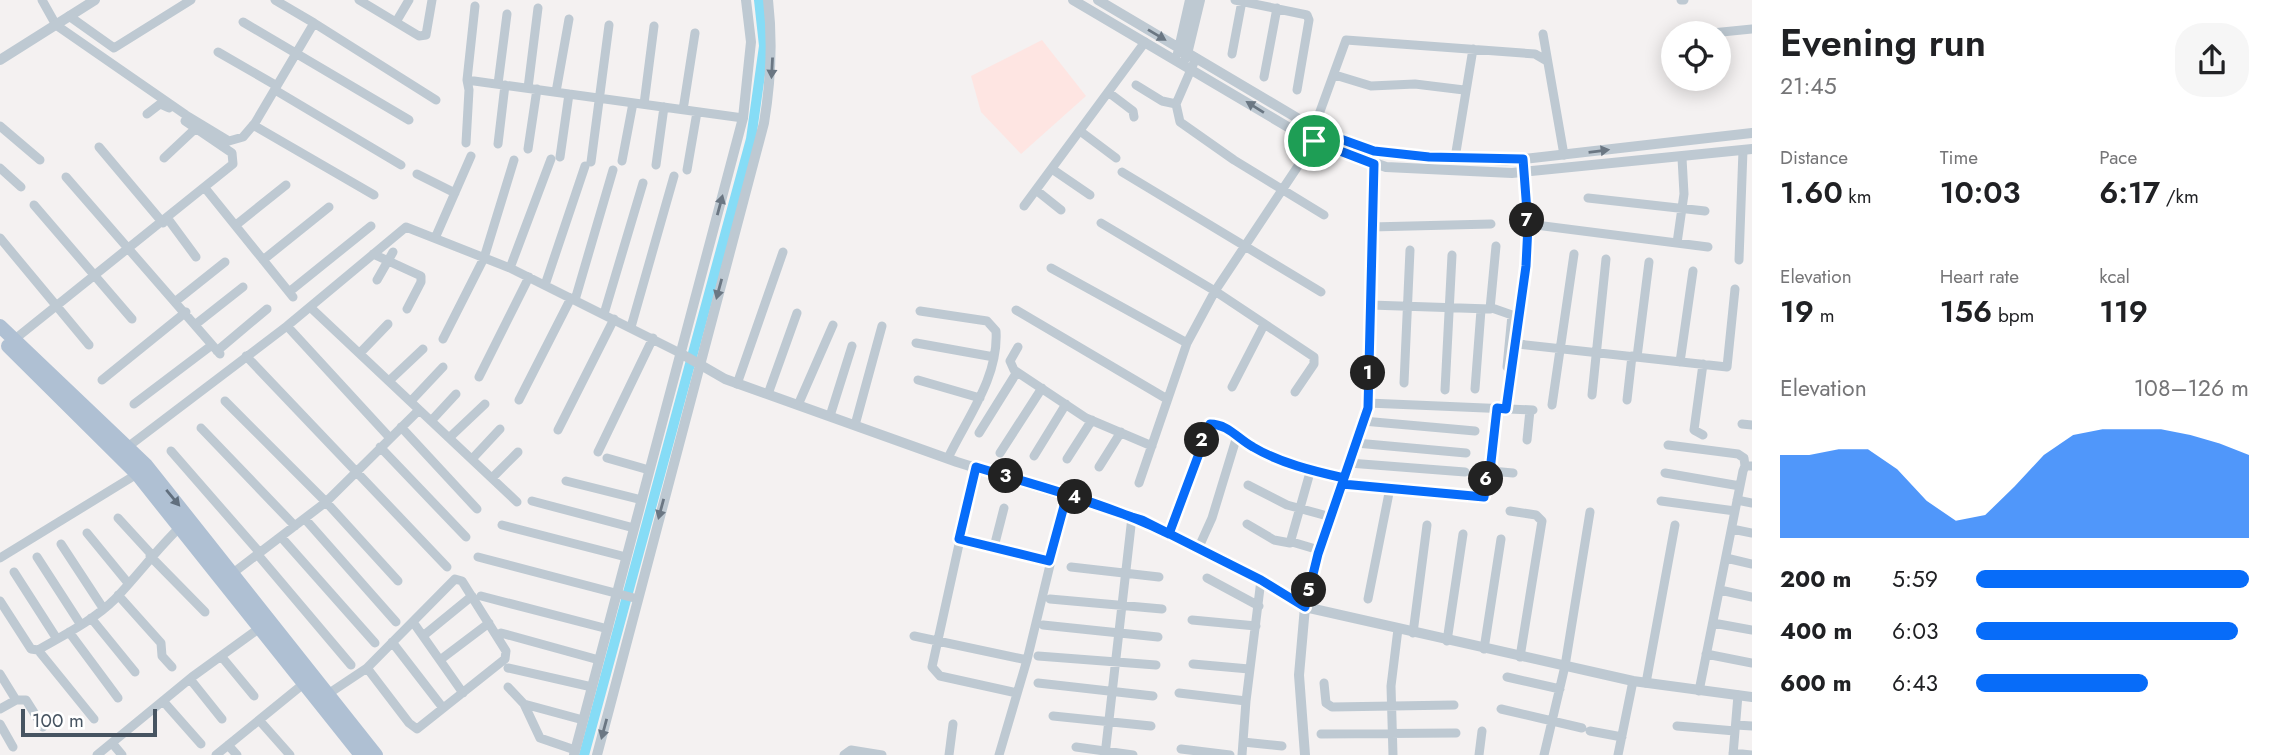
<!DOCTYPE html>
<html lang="en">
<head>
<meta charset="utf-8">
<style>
	:root { --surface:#fff; --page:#f6f6f6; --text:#202124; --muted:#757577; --accent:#076cf9 }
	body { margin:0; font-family:Jost,sans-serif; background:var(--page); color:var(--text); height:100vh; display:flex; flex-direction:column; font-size:26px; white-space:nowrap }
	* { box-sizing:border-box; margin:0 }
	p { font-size:23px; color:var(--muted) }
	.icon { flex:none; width:38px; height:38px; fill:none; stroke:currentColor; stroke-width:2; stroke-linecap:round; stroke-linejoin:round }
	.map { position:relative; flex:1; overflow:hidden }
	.side { display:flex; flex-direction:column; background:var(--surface); width:525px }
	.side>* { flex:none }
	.tools { position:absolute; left:1661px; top:21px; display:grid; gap:14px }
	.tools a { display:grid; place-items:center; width:70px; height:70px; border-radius:50%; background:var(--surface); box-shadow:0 4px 18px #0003; font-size:35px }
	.scale { position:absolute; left:21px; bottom:18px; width:136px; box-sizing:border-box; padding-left:7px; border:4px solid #475461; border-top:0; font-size:19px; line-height:24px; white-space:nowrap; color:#475461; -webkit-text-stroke:5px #fff; paint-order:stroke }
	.pin { position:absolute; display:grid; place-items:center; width:60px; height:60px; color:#fff; margin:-30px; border:4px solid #fff; border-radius:50%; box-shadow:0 2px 7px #0007 }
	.km { position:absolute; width:35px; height:35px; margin:-18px; border-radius:50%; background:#222; color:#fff; font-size:19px; line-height:35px; text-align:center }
	.round { display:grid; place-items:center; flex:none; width:74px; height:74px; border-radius:28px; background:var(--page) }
	.overview { display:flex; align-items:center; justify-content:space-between; height:119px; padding:0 28px }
	h1 { font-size:38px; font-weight:600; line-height:52px }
	.stats { display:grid; grid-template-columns:repeat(3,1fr); gap:10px; height:119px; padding:7px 28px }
	.stats div { display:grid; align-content:center }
	.stats b { font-size:30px; font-weight:600 }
	.stats small { font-size:19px; font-weight:400 }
	.stats p { font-size:19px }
	.chart { height:196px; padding:14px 28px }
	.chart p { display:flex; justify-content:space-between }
	.chart svg { width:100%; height:126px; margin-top:7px; fill:var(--accent); opacity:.7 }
	ul { padding:0 28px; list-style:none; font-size:23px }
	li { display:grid; grid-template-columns:112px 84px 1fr; align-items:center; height:52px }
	li i { height:18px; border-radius:9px; background:var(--accent) }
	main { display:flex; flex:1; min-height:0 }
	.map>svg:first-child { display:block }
	.medical { fill:#fee5e2 }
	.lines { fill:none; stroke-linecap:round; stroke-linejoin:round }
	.canal { stroke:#86dcf6; stroke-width:10 }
	.minor { stroke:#bec9d2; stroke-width:9 }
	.tertiary { stroke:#bec9d2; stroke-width:10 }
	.primary { stroke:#afc0d3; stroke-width:14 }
	.oneway { fill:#6b7783 }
	.oneway2 { fill:#616f7e }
	.route-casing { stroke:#fff; stroke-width:14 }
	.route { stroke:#076cf9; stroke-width:9 }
</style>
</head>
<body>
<main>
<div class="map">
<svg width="1752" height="755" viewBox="0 0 1752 755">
	<rect width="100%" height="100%" fill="#f4f1f1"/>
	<path class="medical" d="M1042,40L1086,96L1021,154L981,112L971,76Z"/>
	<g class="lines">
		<path class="canal" d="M584,755L751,139L764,46L759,0"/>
		<path class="minor" d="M42,0L56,25L186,115L229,141L243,137L255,123L314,23L436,100
			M275,0L314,23
			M359,0L419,36L426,35L432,0
			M1235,0L1307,15L1309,20L1297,90
			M1681,0H1684
			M69,16L114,48L191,0
			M243,22L409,120
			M396,22L409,0
			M1712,33L1752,29
			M1543,34L1564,155
			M218,52L277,86
			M1232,54L1242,1
			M1196,58L1176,104L1180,122L1234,160L1324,215
			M1335,75L1371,86L1415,84L1464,90
			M1264,77L1277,8
			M467,80L743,118
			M498,84L507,14
			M1136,85L1162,101L1176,104
			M528,88L538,8
			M275,90L401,165
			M556,92L569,19
			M1108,92L1133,111L1134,117
			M644,104L654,26
			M683,110L695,33
			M147,114L160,104L169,108
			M253,125L374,195
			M0,126L40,160
			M1314,128L1346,40L1535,54L1547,61
			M1080,131L1116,158
			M466,143L469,90L467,80L475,6
			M498,144L505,85
			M99,147L163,223
			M528,149L537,89
			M560,157L569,94
			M164,158L196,128
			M1455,158L1473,49
			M622,161L633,103
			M591,162L609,25
			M656,165L664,107
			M0,168L21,187
			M1052,169L1090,195
			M687,170L697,112
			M1122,172L1321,292
			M417,174L455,193
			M66,177L220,354
			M205,188L293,297
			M1036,190L1061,210
			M1588,198L1705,211
			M34,205L132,319
			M1024,206L1145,42
			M168,219L196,257
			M1101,223L1215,291L1314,357V364L1295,392
			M1528,224L1708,247
			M236,225L286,185
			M1371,227L1491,224
			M436,236L471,156
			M0,238L89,345
			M1677,243L1684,194L1682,158
			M373,254L421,276V282L407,309
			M263,260L329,207
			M1739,260L1743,150
			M510,268L551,159
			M1051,268L1187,343
			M377,280L393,252
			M545,285L585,166
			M289,292L371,226
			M575,300L613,170
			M176,301L225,262
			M1370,305L1490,309L1496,246
			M310,307L517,502
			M1492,308L1512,315L1507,367
			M1016,310L1167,399
			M920,311L987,321L996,331C999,377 967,418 948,458
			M604,314L643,183
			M196,324L243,287
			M287,326L390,438
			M631,327L674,176
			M15,339L233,164L232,153L185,121
			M443,339L484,258L514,160
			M916,343L994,357
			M1518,344L1727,367L1735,289
			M1018,347L1010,361L1014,370L1086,418L1152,446
			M217,351L267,309
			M360,353L388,324
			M246,356L447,567
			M1637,357L1649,262
			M1680,362L1693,271
			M479,377L529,277
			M102,380L186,312
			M390,380L423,349
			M918,380L980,398
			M1404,383L1410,250
			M737,384L783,252
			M1232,387L1264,325
			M1475,389L1481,310
			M1445,390L1452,255
			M768,394L797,313
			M1592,395L1606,259
			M519,400L571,298
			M1627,400L1632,356
			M225,401L326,502L398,581
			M411,401L443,367
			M1368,403L1533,410
			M134,404L212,345
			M798,405L833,325
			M1552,405L1574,254
			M1506,409L1526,266L1528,224L1523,159
			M830,416L852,346
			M431,421L456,394
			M1363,421L1475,431
			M1742,424L1752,425
			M855,425L882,326
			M401,427L477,509
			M201,428L295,526
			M558,430L614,319
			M979,433L1017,372
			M1703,435L1694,430L1703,364
			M449,438L485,404
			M1527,440L1530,410
			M1356,443L1466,453
			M1668,445L1738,454L1744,458L1745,466
			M380,447L466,537
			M125,449L287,326L406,227L510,268L680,353
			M171,451L260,553
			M598,452L653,338
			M1000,453L1042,388
			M1034,456L1066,404
			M607,458L649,470
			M472,459L500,429
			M1067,459L1092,420
			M1349,463L1465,472
			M976,467L932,667L940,676L1017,693
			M1099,467L1121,432
			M1491,471L1513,473
			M1665,473L1740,486
			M492,478L518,452
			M566,481L642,500
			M1139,483L1187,343L1215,291L1316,139
			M1342,484L1482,499L1488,471H1491L1497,409
			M1248,485L1287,505L1331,517
			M1737,500L1752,503
			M532,501L634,528
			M1661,501L1735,511
			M1510,511L1536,515L1542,521L1520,657
			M118,518L151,554
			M305,519L396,622
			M1247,524L1274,540L1290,543L1311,469
			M502,525L626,557
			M1732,529L1752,533
			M87,533L128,583
			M1169,534L1210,424C1228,424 1239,439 1253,448C1280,463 1313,471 1344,478
			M281,537L375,643
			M959,539L1049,561
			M1292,542L1319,550
			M61,544L103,608
			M994,547L1004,508
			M1198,549L1212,518L1237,436
			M258,555L351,665
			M150,556L205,612
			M37,557L81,625
			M478,557L638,599
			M0,558L137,474
			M1726,558L1752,564
			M1071,567L1159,577
			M14,572L57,639
			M233,573L326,502L419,410
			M1207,578L1259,606
			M1720,590L1752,597
			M118,595L161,643L162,656L172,667
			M481,596L608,629
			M1050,599L1162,609
			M1368,599L1390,488
			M0,601L31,649L38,650L94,719
			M91,618L135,672
			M1192,620L1256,626
			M413,622L463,693
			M1713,623L1752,630
			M1043,625L1158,637
			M69,632L118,698
			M501,633L599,660
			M1413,633L1427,525
			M423,636L472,596
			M914,636L1027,660
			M1447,641L1463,534
			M392,642L443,708
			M1484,649L1501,539
			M38,650C64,635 94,620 115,599C138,575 157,549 181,526
			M1706,654L1752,663
			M221,656L254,696
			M1038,656L1156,665
			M440,660L489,623
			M1193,664L1249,669
			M508,668L592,687
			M0,674L16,700L0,709
			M1507,677L1560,689
			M190,679L222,719
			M1038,683L1153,696
			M1324,683L1326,703L1332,707L1454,705
			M1646,683L1675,525
			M508,687L524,704L583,720
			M1699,691L1743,471L1745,466H1752
			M1179,693L1246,701
			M328,694L367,668L455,579L462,581L506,651L505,659L417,729L409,723L367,668
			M16,700H26L43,727
			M163,701L201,744
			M524,704L540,738L575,750
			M1501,709L1582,728
			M1053,716L1151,726
			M259,720L290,755
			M0,724L13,747
			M1736,725L1752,726
			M1677,726L1735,731
			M1590,731L1622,737
			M1321,734L1456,733
			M1243,742L1282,746
			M112,743L122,755
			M228,745L237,755
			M1076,747L1133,755
			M1181,749L1230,755
			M1733,753L1751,755
			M97,755L192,677L261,627
			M216,755L307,681
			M844,755L851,750L882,755
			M949,755L953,724
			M999,755L1027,660L1067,495
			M1105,755L1132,517
			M1242,755L1246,701L1261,580
			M1393,755L1391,686L1398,629
			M1479,755L1482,731
			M1544,755L1565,666L1590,512
			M1618,755L1633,681
			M1733,755L1738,695"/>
		<path class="tertiary" d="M1073,0L1310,140L1386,167L1512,173L1752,149
			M1098,0L1314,128L1374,151L1507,161L1752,133
			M1178,53L1190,0
			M1186,58L1200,0
			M0,60L95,0
			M680,353L725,379L957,462L1142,520L1261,580L1305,607L1633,681L1752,697
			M574,755L743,118L751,42L746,0
			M597,755L764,123C771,81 773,43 768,0
			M1305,755L1299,675L1305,607L1318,554L1368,408L1374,157"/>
		<path class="primary" d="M0,326L146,465L376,755
			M8,346L137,474L361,755"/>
	</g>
	<defs><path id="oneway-solid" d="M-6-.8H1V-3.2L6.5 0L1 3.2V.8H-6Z" transform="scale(1.75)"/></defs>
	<g class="oneway">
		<use href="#oneway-solid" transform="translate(1157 35) rotate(31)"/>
		<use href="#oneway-solid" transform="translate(772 68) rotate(93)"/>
		<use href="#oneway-solid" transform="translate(1255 107) rotate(-148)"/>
		<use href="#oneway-solid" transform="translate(1599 151) rotate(-7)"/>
		<use href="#oneway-solid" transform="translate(720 205) rotate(-75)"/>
		<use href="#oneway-solid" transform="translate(719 289) rotate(105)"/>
		<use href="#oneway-solid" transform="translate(661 509) rotate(105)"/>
		<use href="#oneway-solid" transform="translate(604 729) rotate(105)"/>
	</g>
	<use class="oneway2" href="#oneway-solid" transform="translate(173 498) rotate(50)"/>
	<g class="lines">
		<defs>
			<path id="route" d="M1314,141L1374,164L1368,408L1344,478C1313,471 1280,463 1253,447C1238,439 1228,424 1210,424L1169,534C1109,504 1041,487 976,467L959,539L1049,561L1067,495L1132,517L1142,520L1261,580L1305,607L1318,554L1342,484L1484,497L1488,471H1490L1497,408L1506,409L1526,266L1528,225L1523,159L1429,157L1374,151L1321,132L1314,141"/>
		</defs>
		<use href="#route" class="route-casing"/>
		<use href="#route" class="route"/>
	</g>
</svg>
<div class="tools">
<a><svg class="icon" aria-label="locate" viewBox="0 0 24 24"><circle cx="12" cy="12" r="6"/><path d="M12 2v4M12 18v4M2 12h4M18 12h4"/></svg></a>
</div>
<div class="scale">100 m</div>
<div class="pin" style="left:1314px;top:141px;background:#1e9e55"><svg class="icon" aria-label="arrive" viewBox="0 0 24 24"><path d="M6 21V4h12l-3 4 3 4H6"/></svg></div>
<b class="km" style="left:1368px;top:373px">1</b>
<b class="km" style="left:1202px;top:440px">2</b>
<b class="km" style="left:1006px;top:476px">3</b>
<b class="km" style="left:1075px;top:497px">4</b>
<b class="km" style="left:1309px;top:590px">5</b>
<b class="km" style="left:1486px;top:479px">6</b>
<b class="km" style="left:1527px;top:220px">7</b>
</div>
<section class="side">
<div class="overview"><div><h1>Evening run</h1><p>21:45</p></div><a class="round"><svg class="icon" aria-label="share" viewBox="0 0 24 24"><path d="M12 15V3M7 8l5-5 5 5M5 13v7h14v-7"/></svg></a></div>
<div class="stats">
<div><p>Distance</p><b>1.60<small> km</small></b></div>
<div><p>Time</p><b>10:03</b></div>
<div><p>Pace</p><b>6:17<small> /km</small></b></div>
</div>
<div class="stats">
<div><p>Elevation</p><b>19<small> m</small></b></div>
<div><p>Heart rate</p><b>156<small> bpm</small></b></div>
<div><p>kcal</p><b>119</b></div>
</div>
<div class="chart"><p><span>Elevation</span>108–126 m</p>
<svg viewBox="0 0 160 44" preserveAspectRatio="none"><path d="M0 44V15L10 15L20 13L30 13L40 20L50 31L60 38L70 36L80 26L90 15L100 8L110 6L120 6L130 6L140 8L150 11L160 15V44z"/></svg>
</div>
<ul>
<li><b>200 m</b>5:59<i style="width:100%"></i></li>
<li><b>400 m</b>6:03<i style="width:96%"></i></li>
<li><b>600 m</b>6:43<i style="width:63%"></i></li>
</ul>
</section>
</main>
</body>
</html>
